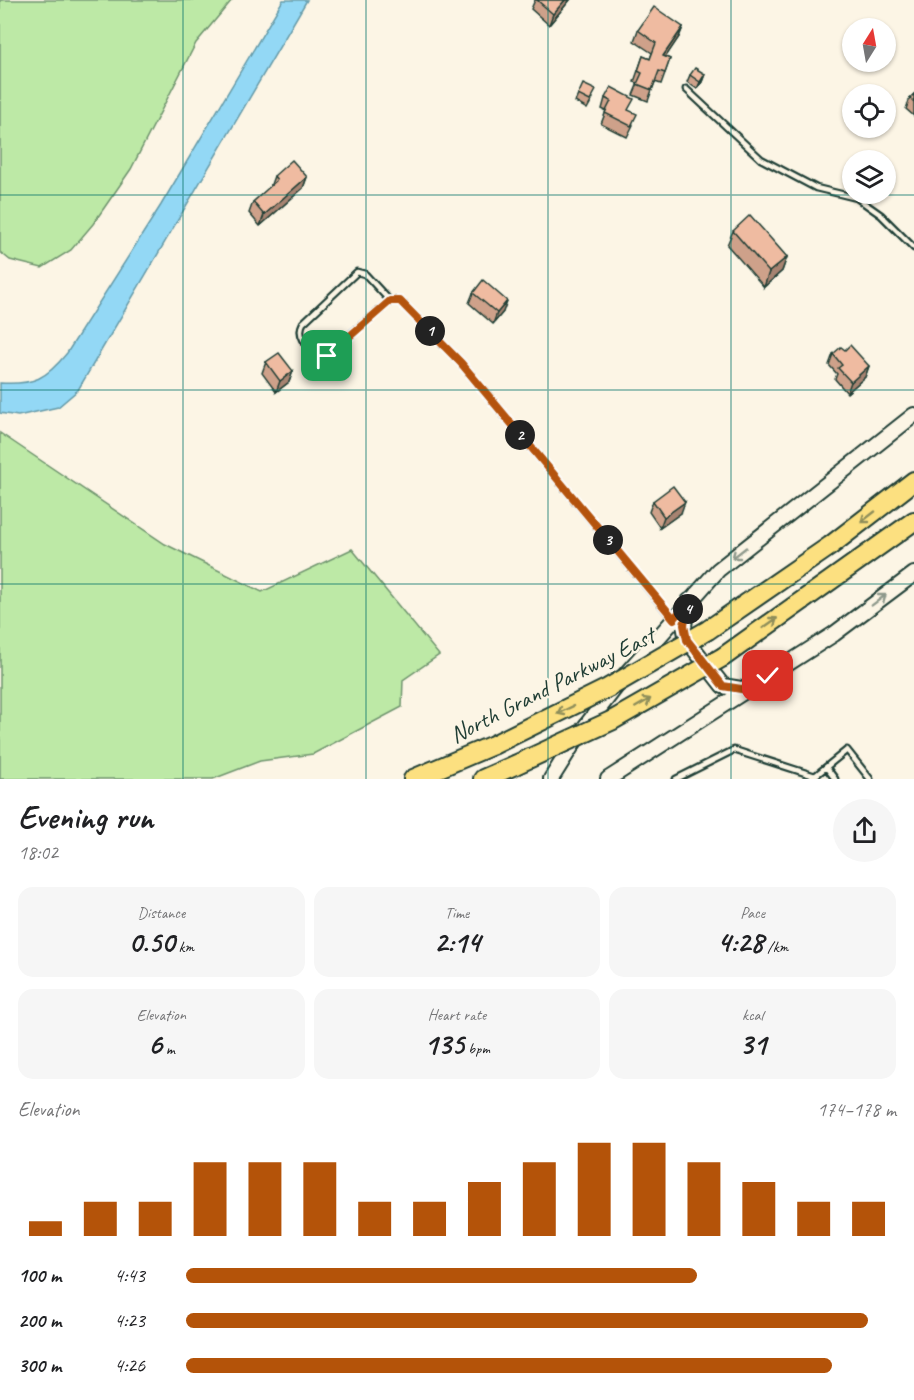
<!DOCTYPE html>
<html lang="en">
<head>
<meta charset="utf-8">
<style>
	:root { --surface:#fff; --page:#f6f6f6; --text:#202124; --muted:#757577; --accent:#b45309 }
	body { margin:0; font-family:Caveat,sans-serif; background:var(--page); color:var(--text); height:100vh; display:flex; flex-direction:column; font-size:22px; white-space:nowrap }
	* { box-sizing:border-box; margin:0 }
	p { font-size:20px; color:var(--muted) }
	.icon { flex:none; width:33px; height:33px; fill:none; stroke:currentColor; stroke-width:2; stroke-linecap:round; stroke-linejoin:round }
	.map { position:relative; height:779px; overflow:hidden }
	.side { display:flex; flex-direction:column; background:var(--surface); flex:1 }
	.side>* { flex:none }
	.needle { width:39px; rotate:11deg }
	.buttons { position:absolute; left:842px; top:18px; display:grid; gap:12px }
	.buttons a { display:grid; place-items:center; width:54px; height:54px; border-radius:50%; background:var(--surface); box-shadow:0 2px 4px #0004; font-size:30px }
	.pin { position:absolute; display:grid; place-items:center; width:51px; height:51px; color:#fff; margin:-26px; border-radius:12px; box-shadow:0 3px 9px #0006 }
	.km { position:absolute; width:30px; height:30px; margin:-15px; border-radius:50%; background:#222; color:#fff; font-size:16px; line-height:30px; text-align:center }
	.round { display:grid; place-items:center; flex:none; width:63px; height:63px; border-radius:32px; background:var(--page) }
	.headline { display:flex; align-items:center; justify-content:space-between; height:102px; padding:0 18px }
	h1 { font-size:33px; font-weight:700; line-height:45px }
	.metrics { display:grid; grid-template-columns:repeat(3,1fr); gap:9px; height:102px; padding:6px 18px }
	.metrics div { display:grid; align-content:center; border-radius:15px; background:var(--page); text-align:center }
	.metrics b { font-size:30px; font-weight:700 }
	.metrics small { font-size:16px; font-weight:400 }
	.metrics p { font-size:16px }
	.chart { height:168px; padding:12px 18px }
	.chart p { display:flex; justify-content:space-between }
	.chart svg { width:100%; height:108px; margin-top:6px; stroke:var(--accent); stroke-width:6 }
	ul { padding:0 18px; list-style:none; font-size:20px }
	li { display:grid; grid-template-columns:96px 72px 1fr; align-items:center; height:45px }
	li i { height:15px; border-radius:8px; background:var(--accent) }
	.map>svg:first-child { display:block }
	.green { fill:#bde9a6; stroke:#6e936d; stroke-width:1.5 }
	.water { fill:#93d8f5; stroke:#659aa8; stroke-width:1.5 }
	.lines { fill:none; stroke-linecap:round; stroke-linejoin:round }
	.lane-casing { stroke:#1f3d34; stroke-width:9 }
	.secondary-casing { stroke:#1f3d34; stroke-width:18 }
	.highway-casing { stroke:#1f3d34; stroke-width:22 }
	.lane { stroke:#fcf5e5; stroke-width:4.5 }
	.secondary { stroke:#fcf5e5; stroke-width:14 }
	.highway { stroke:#fce080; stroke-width:18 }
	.highway-bridge-casing { stroke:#1f3d34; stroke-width:22; stroke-linecap:butt }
	.highway-bridge { stroke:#fce080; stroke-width:18 }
	.wall { fill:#cea18a; stroke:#1f3d34; stroke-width:1.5 }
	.shaded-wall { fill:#a78371; stroke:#1f3d34; stroke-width:1.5 }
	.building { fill:#efbba1; stroke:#1f3d34; stroke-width:1.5 }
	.oneway { stroke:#8e8e5a }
	.oneway2 { stroke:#8e998c }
	.route-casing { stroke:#fff; stroke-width:12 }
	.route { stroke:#b45309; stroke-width:8 }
	.grid { fill:none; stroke:#0f766e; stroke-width:1.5; stroke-opacity:0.55 }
	.labels { text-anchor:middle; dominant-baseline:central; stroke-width:5; stroke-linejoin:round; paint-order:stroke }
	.street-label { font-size:24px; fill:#1f3d34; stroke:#fcf5e5 }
</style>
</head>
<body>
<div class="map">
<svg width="914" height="779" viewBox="0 0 914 779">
	<rect width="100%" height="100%" fill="#fcf5e5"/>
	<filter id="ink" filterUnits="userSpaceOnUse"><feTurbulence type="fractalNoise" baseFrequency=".0167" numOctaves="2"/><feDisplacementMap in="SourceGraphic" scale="12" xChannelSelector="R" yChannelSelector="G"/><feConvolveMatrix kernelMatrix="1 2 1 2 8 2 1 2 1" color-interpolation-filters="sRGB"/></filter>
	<g filter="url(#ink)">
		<path class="green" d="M0,0H232L196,43L131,169L93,224L71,250L42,268L10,260L0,252Z
			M0,433L165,544L262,592L352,549L439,655L403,680L402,707L313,754L260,761L213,779H0Z"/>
		<path class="water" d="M283,0H307L78,390L58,407L18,416L0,413V383C34,385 46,379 67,353L161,205Z"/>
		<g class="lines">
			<defs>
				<path id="lane" d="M686,89L761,159L816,188L857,198L881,215L914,248
					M390,301L365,274L357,272L303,323C295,338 311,348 321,358L324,357L390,301H400L461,363L673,619
					M826,767L835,779
					M676,779L734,750L815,776L847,750L870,779"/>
				<path id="secondary" d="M689,601L684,625L687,640L723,686L747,690
					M551,779L578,736L625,675L718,570L914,415
					M608,779L834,634L914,574"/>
				<path id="highway" d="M708,630L830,546L914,481
					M723,657L914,521
					M413,779L493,745
					M483,779L515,765"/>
			</defs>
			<use href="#lane" class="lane-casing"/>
			<use href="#secondary" class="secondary-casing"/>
			<use href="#highway" class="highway-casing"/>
			<use href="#lane" class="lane"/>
			<use href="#secondary" class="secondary"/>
			<use href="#highway" class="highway"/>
			<defs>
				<path id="highway-bridge" d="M493,745L608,688L708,630
					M515,765L613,720L723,657"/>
			</defs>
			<use href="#highway-bridge" class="highway-bridge-casing"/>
			<use href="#highway-bridge" class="highway-bridge"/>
		</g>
		<path class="wall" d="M535,0H570L549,25L531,9Z
			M683,27L679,37L665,57L670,59L661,84L655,82L648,101L633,95L638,83L634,82L643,56L650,59L652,53L634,41L638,30Z
			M705,74L702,82L697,89L687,82L690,75Z
			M914,94V116L906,109L910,98Z
			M578,95L593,98L587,109L575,102Z
			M605,98L629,111L633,125L627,137L601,124L606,111L602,109Z
			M274,176L307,177L303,188L260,226L249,213L253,202L270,187Z
			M733,231L787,257L782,271L764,287L727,245Z
			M473,293L503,312L493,324L469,303Z
			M845,350L869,366L865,377L847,393L835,379L837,374L829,365L833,354Z
			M266,362L293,371L289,382L276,392L262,373Z
			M653,501L681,513L660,528L649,512Z"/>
		<path class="shaded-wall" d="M565,0H570L549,25L553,14Z
			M683,27L679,37L659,67L663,56Z
			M705,74L702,82L697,89L700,82Z
			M307,177L303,188L260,226L264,215Z
			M787,257L782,271L764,287L769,272Z
			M507,301L503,312L493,324L497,313Z
			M869,366L865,377L847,393L851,382Z
			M293,371L289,382L276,392L280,381Z
			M685,502L681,513L660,528L664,517Z"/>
		<path class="building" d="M537,0H565L553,14Z
			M654,7L683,27L663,56L670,59L665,73L659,71L652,90L637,84L642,73L638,71L643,56L650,59L656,43L638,30Z
			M695,68L705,74L700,82L690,75Z
			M583,84L596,90L590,101L578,95Z
			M611,87L634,99L628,110L637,114L631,126L605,113L611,101L605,98Z
			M914,94V102L910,98Z
			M292,160L307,177L264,215L253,202L277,180L274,176Z
			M750,215L787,257L769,272L733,231Z
			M483,280L507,301L497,313L473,293Z
			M850,345L869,366L851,382L838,368L842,365L833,354L841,347L845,350Z
			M279,353L293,371L280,381L266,362Z
			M673,486L685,502L664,517L653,501Z"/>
		<defs><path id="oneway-shaft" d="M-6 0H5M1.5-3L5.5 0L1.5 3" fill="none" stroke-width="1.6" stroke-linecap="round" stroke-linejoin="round" transform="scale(1.5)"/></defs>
		<g class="oneway">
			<use href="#oneway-shaft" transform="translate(868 517) rotate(142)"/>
			<use href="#oneway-shaft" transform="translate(770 623) rotate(-35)"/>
			<use href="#oneway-shaft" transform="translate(643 703) rotate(-30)"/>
			<use href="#oneway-shaft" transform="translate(565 710) rotate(154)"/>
		</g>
		<g class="oneway2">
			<use href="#oneway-shaft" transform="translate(739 553) rotate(142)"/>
			<use href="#oneway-shaft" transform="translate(879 600) rotate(-37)"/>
		</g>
	</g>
	<g class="lines" filter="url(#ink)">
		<defs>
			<path id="route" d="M327,356L390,301H400L461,363L674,619L690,599L684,625L687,640L723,686L747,690L768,676"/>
		</defs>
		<use href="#route" class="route-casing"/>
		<use href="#route" class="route"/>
	</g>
	<path class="grid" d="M183,0V779M366,0V779M548,0V779M731,0V779M0,195H914M0,390H914M0,584H914"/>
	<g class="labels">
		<g class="street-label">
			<text transform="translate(552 685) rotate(-27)">North Grand Parkway East</text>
		</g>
	</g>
</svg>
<div class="buttons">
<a><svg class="needle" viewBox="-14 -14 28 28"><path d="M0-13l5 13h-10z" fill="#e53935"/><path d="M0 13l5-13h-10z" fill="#757577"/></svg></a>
<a><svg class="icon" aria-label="locate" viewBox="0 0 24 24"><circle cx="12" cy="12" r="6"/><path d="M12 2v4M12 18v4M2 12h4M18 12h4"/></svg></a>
<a><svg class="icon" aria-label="layers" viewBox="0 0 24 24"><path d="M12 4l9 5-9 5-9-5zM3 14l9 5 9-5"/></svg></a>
</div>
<div class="pin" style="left:327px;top:356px;background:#1e9e55"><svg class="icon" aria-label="arrive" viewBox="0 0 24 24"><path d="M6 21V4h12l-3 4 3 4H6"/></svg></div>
<div class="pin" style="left:768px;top:676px;background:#d93025"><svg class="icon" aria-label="check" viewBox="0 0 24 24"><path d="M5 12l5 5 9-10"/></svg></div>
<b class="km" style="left:430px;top:331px">1</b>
<b class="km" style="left:520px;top:435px">2</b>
<b class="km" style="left:608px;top:540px">3</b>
<b class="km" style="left:688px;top:609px">4</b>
</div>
<section class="side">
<div class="headline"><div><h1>Evening run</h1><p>18:02</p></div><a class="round"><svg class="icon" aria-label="share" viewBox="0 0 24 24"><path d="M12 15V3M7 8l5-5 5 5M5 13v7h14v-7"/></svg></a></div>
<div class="metrics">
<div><p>Distance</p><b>0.50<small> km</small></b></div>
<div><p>Time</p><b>2:14</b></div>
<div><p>Pace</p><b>4:28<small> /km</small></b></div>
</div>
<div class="metrics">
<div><p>Elevation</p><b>6<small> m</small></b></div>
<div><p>Heart rate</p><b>135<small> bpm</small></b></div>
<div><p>kcal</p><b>31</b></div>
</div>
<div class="chart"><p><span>Elevation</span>174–178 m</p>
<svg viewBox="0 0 160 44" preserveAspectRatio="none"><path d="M5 44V38M15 44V30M25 44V30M35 44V14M45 44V14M55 44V14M65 44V30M75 44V30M85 44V22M95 44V14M105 44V6M115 44V6M125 44V14M135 44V22M145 44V30M155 44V30"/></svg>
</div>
<ul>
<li><b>100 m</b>4:43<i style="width:72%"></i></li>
<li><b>200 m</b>4:23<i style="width:96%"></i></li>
<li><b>300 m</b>4:26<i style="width:91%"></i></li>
</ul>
</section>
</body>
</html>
